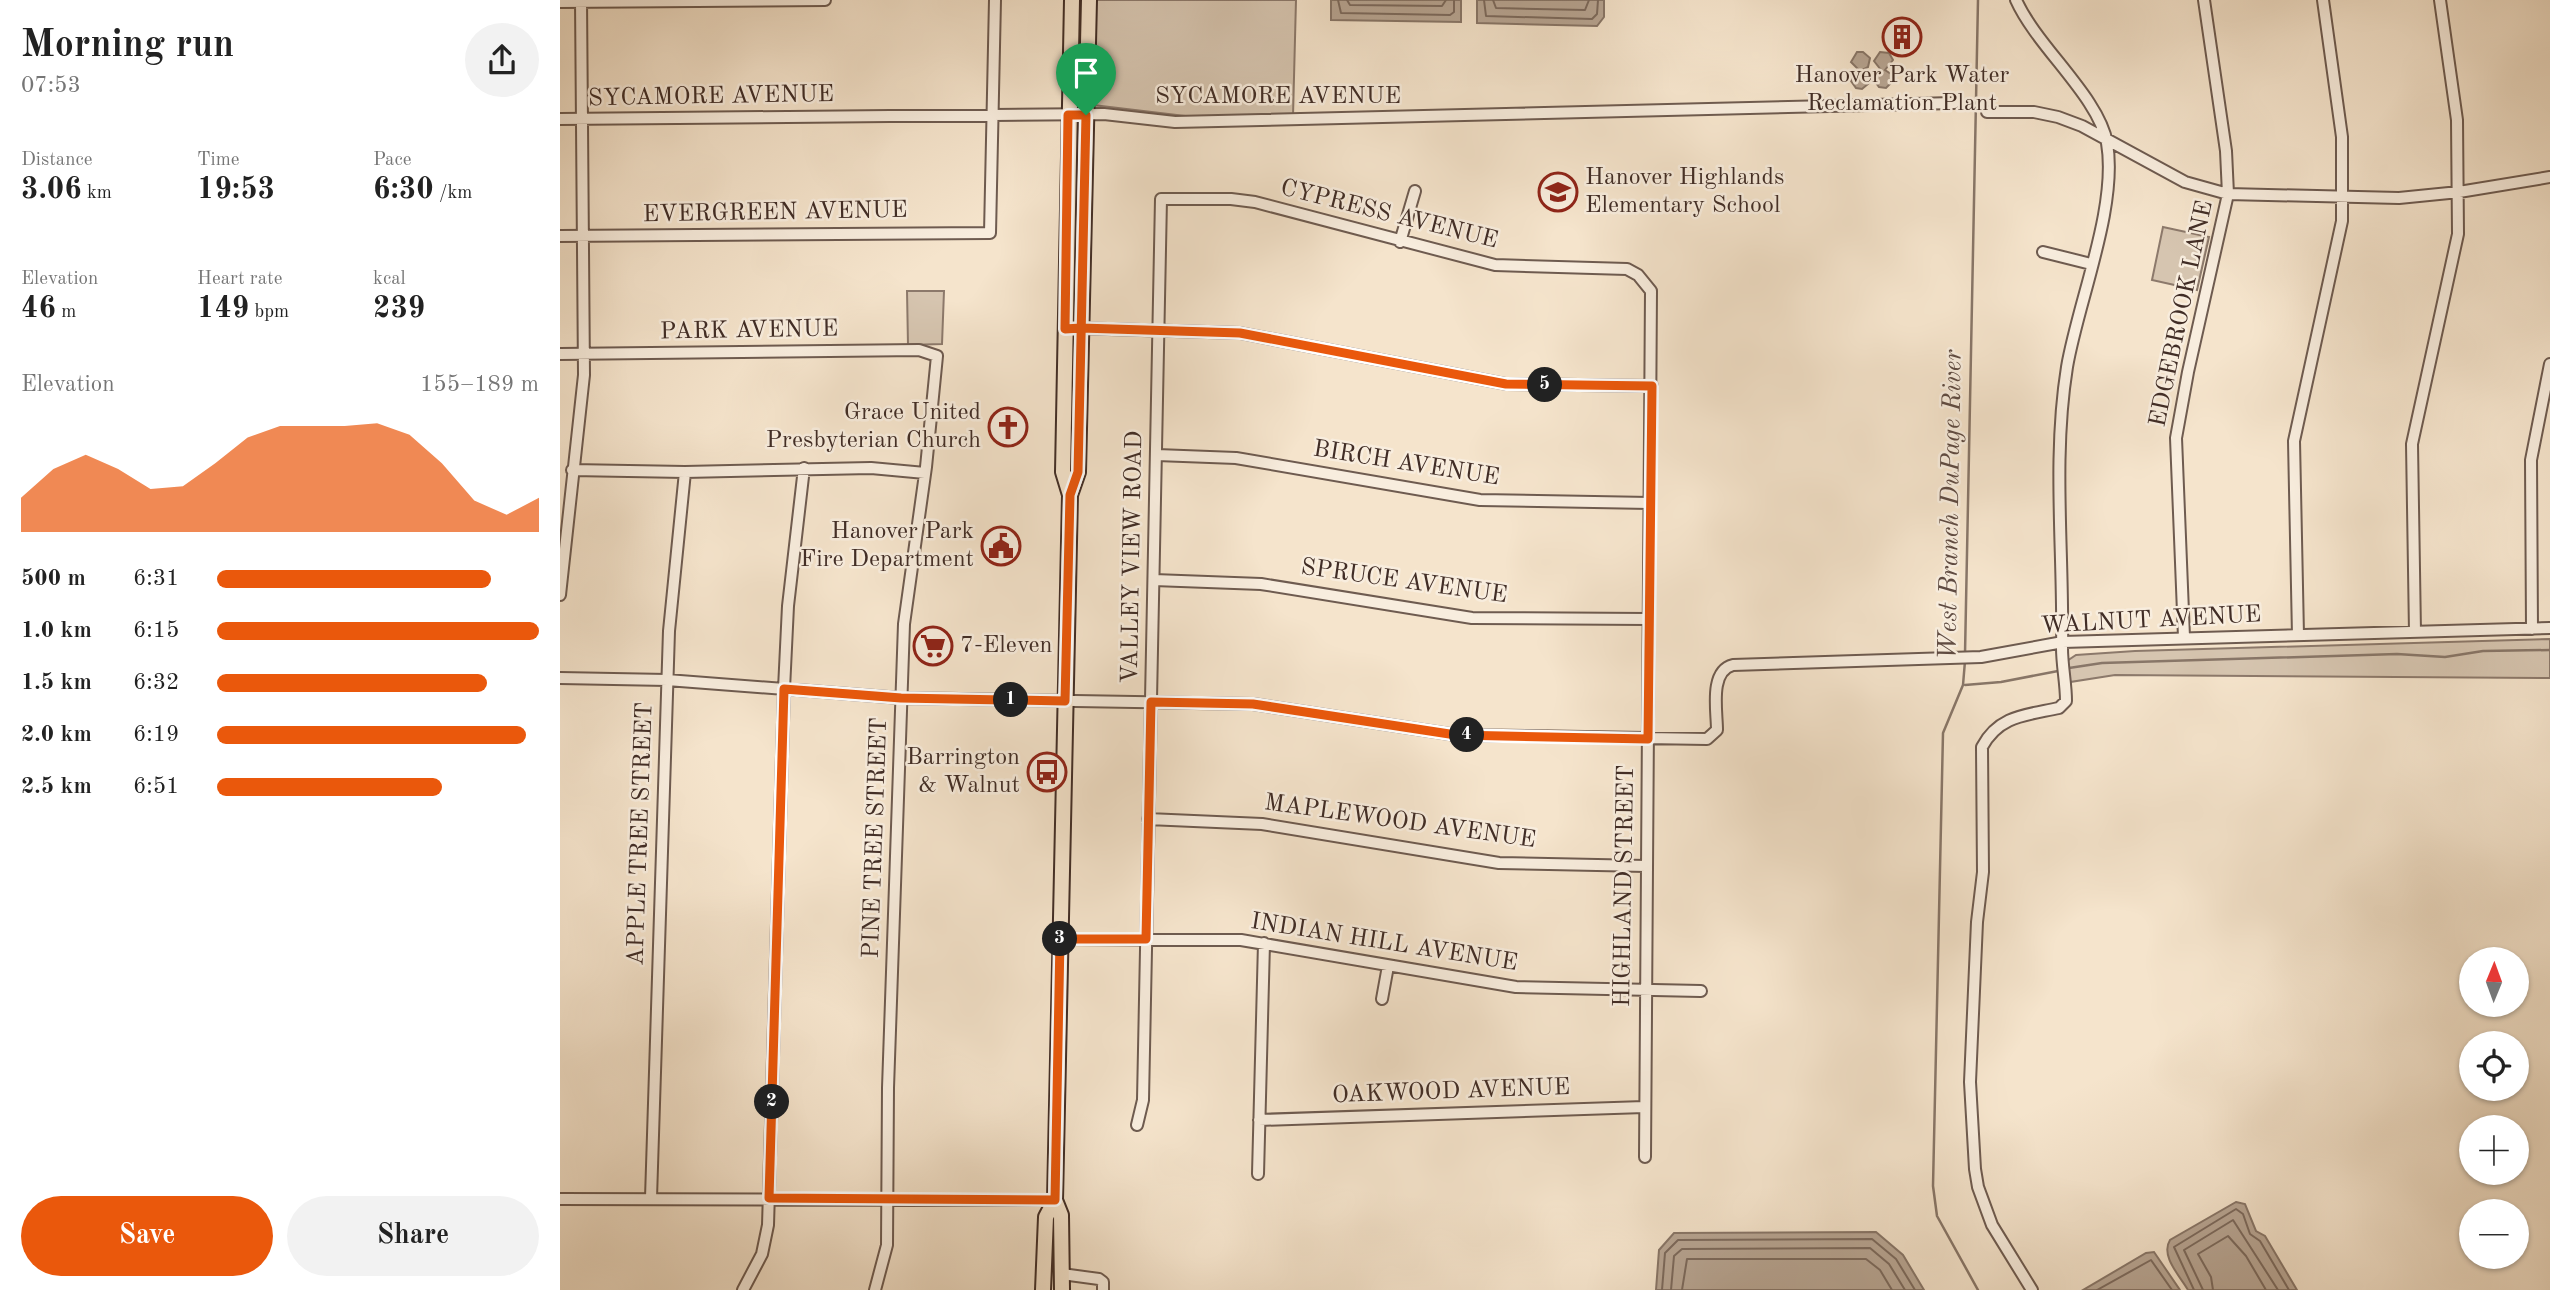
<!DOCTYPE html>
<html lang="en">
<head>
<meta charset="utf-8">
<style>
	:root { --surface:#fff; --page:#f2f2f2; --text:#222; --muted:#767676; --accent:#ea580c }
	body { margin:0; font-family:"Old Standard TT",serif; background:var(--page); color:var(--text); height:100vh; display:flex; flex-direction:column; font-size:26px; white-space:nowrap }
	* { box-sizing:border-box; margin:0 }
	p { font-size:23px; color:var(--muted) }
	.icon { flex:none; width:38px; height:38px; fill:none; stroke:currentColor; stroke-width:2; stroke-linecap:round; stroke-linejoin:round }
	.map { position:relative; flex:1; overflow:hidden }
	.sheet { display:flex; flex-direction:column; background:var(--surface); width:560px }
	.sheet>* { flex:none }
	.needle { width:46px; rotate:1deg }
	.tools { position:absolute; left:1899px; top:947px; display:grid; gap:14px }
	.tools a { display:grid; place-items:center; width:70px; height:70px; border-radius:50%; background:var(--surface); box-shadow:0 2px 5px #0004; font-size:35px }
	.pin { position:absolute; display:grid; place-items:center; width:60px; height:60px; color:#fff; margin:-72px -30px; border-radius:50% 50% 50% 0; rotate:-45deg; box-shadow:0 0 7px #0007 }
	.pin .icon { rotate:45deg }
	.km { position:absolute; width:35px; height:35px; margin:-18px; border-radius:50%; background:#222; color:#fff; font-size:19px; line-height:35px; text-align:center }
	.round { display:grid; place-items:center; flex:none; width:74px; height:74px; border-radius:37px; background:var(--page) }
	.headline { display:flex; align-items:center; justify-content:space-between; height:119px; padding:0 21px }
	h1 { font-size:38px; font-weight:700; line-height:52px }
	.metrics { display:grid; grid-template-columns:repeat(3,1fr); gap:10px; height:119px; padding:7px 21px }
	.metrics div { display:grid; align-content:center }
	.metrics b { font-size:30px; font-weight:700 }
	.metrics small { font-size:19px; font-weight:400 }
	.metrics p { font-size:19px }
	.chart { height:196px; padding:14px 21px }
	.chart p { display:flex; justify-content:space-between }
	.chart svg { width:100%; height:126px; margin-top:7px; fill:var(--accent); opacity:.7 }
	.cta { display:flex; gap:14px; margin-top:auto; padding:14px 21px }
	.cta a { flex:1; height:80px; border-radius:42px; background:var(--accent); color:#fff; font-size:28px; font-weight:700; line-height:80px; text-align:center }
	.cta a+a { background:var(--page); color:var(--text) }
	ul { padding:0 21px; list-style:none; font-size:23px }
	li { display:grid; grid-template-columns:112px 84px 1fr; align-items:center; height:52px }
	li i { height:18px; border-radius:9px; background:var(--accent) }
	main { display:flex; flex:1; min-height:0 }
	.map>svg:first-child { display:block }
	.green { fill:#d6c5b0; stroke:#8c796b; stroke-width:2 }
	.water { fill:#b8a694; stroke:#887668; stroke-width:2 }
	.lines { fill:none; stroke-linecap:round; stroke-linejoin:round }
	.shore { stroke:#7c6a5d; stroke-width:2 }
	.stream { stroke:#887668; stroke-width:2.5 }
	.minor-casing { stroke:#6e5b50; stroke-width:14 }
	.major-casing { stroke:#412d26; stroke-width:18 }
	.minor { stroke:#f8edde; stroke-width:10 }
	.major { stroke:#f5e4cc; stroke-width:14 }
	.route-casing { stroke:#fff; stroke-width:14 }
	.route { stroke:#ea580c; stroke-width:9 }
	.labels { text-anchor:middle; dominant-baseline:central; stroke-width:5; stroke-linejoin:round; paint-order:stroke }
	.poi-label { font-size:24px; fill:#412d26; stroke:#f8edde; text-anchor:end }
	.street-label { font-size:24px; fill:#412d26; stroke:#f8edde }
	.water-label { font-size:26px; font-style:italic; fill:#5f4b42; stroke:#f8edde }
</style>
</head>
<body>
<main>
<section class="sheet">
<div class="headline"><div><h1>Morning run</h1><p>07:53</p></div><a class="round"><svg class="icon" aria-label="share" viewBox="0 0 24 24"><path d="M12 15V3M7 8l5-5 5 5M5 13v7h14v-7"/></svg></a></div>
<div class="metrics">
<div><p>Distance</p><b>3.06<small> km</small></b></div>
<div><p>Time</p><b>19:53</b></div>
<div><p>Pace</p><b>6:30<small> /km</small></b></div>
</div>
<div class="metrics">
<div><p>Elevation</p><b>46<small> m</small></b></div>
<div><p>Heart rate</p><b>149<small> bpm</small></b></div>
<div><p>kcal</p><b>239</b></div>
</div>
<div class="chart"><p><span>Elevation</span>155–189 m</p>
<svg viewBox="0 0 160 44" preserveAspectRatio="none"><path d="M0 44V32L10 22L20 17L30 22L40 29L50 28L60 20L70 11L80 7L90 7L100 7L110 6L120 10L130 20L140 33L150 38L160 32V44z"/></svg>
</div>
<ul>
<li><b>500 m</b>6:31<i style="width:85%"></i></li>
<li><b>1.0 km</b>6:15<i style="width:100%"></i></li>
<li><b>1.5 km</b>6:32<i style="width:84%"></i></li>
<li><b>2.0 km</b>6:19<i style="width:96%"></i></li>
<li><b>2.5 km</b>6:51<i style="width:70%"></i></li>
</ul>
<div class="cta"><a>Save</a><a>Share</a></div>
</section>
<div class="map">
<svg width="1990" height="1290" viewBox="0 0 1990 1290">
	<rect width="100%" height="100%" fill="#f5e4cc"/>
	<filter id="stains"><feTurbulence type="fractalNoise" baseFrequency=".00286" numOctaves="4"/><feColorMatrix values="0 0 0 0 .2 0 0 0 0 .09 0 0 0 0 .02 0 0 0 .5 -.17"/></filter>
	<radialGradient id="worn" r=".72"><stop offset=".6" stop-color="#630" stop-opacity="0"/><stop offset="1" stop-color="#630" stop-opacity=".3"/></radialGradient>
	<path class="green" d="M536,0H736L733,116L642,118L533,105Z
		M1603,227L1649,237L1637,290L1592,280Z
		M347,291H384L382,344L348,345Z
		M1990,639V678L1555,675L1510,682L1507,661L1516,655L1575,651Z"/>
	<path class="water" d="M771,0H901V22L771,20Z
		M917,0H1044V17L1037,26L917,23Z
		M1297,52H1303L1310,58L1308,67L1302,70L1308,74L1309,83L1302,89L1296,88L1291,81L1292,75L1299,70L1291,62Z
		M1320,52L1329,53L1333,60L1325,70L1331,74L1332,82L1326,88L1319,87L1314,80L1321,70L1314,61Z
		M1676,1202L1685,1204L1696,1231L1705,1236L1737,1290H1628C1620,1276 1600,1256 1610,1240Z
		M1316,1232L1343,1255L1364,1290H1096L1099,1250L1114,1233Z
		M1594,1252L1620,1290H1523L1586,1253Z"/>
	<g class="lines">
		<path class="shore" d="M778,0L781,13L890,15L894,12V0
			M787,0L790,5L882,6L886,0
			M924,0L926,16L1032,19L1037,14L1038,0
			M933,0L936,8L1025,10L1029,0
			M1102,1290L1105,1253L1118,1240L1312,1239L1336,1259L1355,1290
			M1111,1290L1114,1256L1122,1249L1310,1248L1329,1264L1345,1290
			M1122,1290L1127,1259H1306L1320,1270L1332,1290
			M1537,1290L1591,1260L1612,1290
			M1634,1290L1614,1247L1676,1209L1683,1214L1690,1234L1700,1241L1729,1290
			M1643,1290L1624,1250L1673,1220L1718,1290
			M1653,1290L1651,1277L1638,1254L1668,1236L1686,1256L1706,1290"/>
		<path class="stream" d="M1405,654L1418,0
			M1405,661L1403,685L1383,733L1373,1186L1377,1216L1418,1290
			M1509,668L1542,663L1837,654L1885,657L1923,651L1990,650
			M1405,685L1441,682L1498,671"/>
		<defs>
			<path id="minor" d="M1456,0C1477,47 1539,97 1547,143C1558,207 1518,302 1507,367C1492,460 1504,555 1502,648C1502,666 1506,683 1506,701L1499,708C1467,715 1439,715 1422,747L1423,872L1417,922L1410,1082L1415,1169L1418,1187L1432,1225L1472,1290
				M0,2L265,0
				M1427,112H1474L1498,117L1522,126L1625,182L1668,194L1839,198L1899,192L1990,177
				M0,119L544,114L615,122L1394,103
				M0,236L430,233L435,0
				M840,242L855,191
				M1483,252L1531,264
				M515,328L680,333L946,384L1092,386
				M0,354L359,350L377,356L366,467L344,624L328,1088L327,1245L315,1290
				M597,455L676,458L920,500L1090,503
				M12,470L125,472L311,468L365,473
				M594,580L701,584L912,618L1088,619
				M0,595L24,375L21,0
				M1972,629L1971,460L1990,364
				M1855,632L1852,444L1898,234L1897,120L1880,0
				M1738,635L1734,441L1782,221V137L1763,0
				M1624,637L1616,438L1628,372L1668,194L1666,151L1644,0
				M0,678L107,680L341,698L693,704L896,735L1147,739L1157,730C1157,711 1149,671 1173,665L1421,657L1503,642L1990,628
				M588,819L702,824L939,863L1086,866
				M500,939L681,940L956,987L1141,991
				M822,999L828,966
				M699,1120L1084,1107
				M577,1125L583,1100L601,199H671L695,202L935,265L1067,269L1078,275L1091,291L1085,1157
				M698,1174L704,943
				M91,1198L109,631L125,472
				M0,1199L495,1200
				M502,1274L539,1279L543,1282V1290
				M183,1290L202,1254L208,1225L224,689L228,606L244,468"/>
			<path id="major" d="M510,495L518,472L529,0
				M483,1290L486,1217L495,1200
				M502,1290L501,1215L495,1200L510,495L503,472L512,0"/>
		</defs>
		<use href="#minor" class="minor-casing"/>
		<use href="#major" class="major-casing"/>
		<use href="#minor" class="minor"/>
		<use href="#major" class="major"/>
	</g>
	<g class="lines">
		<defs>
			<path id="route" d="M526,115C523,234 521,353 518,472L510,495L505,701L341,698L224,689L209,1198L495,1200L500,939H586L591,702L693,704L896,735L1088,739L1092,386L946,384L680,333L521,328L505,329L508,115H526"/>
		</defs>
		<use href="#route" class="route-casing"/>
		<use href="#route" class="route"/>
	</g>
	<defs>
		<symbol id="building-ring" viewBox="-11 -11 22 22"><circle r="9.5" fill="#f8edde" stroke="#8f2418" stroke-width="1.5"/><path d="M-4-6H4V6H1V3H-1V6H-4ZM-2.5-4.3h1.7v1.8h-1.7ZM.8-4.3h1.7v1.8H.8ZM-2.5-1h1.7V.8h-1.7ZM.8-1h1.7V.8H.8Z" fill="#8f2418"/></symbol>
		<symbol id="school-ring" viewBox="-11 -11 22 22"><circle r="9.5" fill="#f8edde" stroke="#8f2418" stroke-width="1.5"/><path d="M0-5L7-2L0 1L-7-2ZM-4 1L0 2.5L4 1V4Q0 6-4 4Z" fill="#8f2418"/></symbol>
		<symbol id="church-ring" viewBox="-11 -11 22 22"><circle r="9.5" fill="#f8edde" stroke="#8f2418" stroke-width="1.5"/><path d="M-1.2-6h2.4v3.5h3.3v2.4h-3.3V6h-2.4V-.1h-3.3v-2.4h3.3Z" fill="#8f2418"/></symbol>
		<symbol id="civic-ring" viewBox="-11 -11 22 22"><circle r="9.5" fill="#f8edde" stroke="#8f2418" stroke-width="1.5"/><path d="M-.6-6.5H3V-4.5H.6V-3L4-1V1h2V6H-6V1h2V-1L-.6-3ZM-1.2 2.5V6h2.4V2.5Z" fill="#8f2418"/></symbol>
		<symbol id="supermarket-ring" viewBox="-11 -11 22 22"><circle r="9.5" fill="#f8edde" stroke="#8f2418" stroke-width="1.5"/><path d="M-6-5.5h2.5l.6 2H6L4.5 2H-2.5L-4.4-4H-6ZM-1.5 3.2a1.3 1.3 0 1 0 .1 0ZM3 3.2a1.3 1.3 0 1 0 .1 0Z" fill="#8f2418"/></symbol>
		<symbol id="bus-ring" viewBox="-11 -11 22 22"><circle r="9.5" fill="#f8edde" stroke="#8f2418" stroke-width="1.5"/><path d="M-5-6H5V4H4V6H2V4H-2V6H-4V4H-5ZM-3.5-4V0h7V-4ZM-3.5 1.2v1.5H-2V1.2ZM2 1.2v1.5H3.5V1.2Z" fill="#8f2418"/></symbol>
	</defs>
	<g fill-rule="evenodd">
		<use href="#building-ring" x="1320" y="15" width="44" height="44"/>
		<use href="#school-ring" x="976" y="170" width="44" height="44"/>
		<use href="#church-ring" x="426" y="405" width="44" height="44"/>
		<use href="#civic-ring" x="419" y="524" width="44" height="44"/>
		<use href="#supermarket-ring" x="351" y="624" width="44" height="44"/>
		<use href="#bus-ring" x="465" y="750" width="44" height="44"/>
	</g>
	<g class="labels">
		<g class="poi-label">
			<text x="1342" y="76" text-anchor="middle">Hanover Park Water<tspan x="1342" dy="28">Reclamation Plant</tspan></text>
			<text x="1025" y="178" text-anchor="start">Hanover Highlands<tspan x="1025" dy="28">Elementary School</tspan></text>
			<text x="421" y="413">Grace United<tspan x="421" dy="28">Presbyterian Church</tspan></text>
			<text x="414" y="532">Hanover Park<tspan x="414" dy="28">Fire Department</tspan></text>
			<text x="400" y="646" text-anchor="start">7-Eleven</text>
			<text x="460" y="758">Barrington<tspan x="460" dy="28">&amp; Walnut</tspan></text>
		</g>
		<g class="street-label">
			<text transform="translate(151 97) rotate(-1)">SYCAMORE AVENUE</text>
			<text x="718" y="97">SYCAMORE AVENUE</text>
			<text transform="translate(215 213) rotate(-1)">EVERGREEN AVENUE</text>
			<text transform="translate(829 215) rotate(14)">CYPRESS AVENUE</text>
			<text transform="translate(1622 314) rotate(-78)">EDGEBROOK LANE</text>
			<text transform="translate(189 331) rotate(-1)">PARK AVENUE</text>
			<text transform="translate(846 464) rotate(9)">BIRCH AVENUE</text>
			<text transform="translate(573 557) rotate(-89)">VALLEY VIEW ROAD</text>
			<text transform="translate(844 582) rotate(8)">SPRUCE AVENUE</text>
			<text transform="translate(1591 621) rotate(-3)">WALNUT AVENUE</text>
			<text transform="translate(840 822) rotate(8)">MAPLEWOOD AVENUE</text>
			<text transform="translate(81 834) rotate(-88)">APPLE TREE STREET</text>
			<text transform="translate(316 838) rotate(-88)">PINE TREE STREET</text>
			<text transform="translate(1065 886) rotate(-89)">HIGHLAND STREET</text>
			<text transform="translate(824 943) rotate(9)">INDIAN HILL AVENUE</text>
			<text transform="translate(891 1092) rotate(-2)">OAKWOOD AVENUE</text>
		</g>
		<g class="water-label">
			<text transform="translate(1391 505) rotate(-89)">West Branch DuPage River</text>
		</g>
	</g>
	<rect width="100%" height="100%" filter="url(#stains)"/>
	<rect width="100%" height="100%" fill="url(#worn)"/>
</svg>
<div class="tools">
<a><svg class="needle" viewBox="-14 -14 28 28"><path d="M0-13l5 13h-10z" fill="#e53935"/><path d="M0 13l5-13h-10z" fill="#767676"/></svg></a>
<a><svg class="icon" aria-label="locate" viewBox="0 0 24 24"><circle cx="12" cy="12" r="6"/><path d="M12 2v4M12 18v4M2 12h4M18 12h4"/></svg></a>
<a>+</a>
<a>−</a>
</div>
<div class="pin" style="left:526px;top:115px;background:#1e9e55"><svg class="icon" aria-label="arrive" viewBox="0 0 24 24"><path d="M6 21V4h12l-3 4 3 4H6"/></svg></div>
<b class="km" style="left:451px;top:700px">1</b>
<b class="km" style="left:212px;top:1102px">2</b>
<b class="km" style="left:500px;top:939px">3</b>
<b class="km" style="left:907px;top:735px">4</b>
<b class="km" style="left:985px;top:385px">5</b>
</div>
</main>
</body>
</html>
